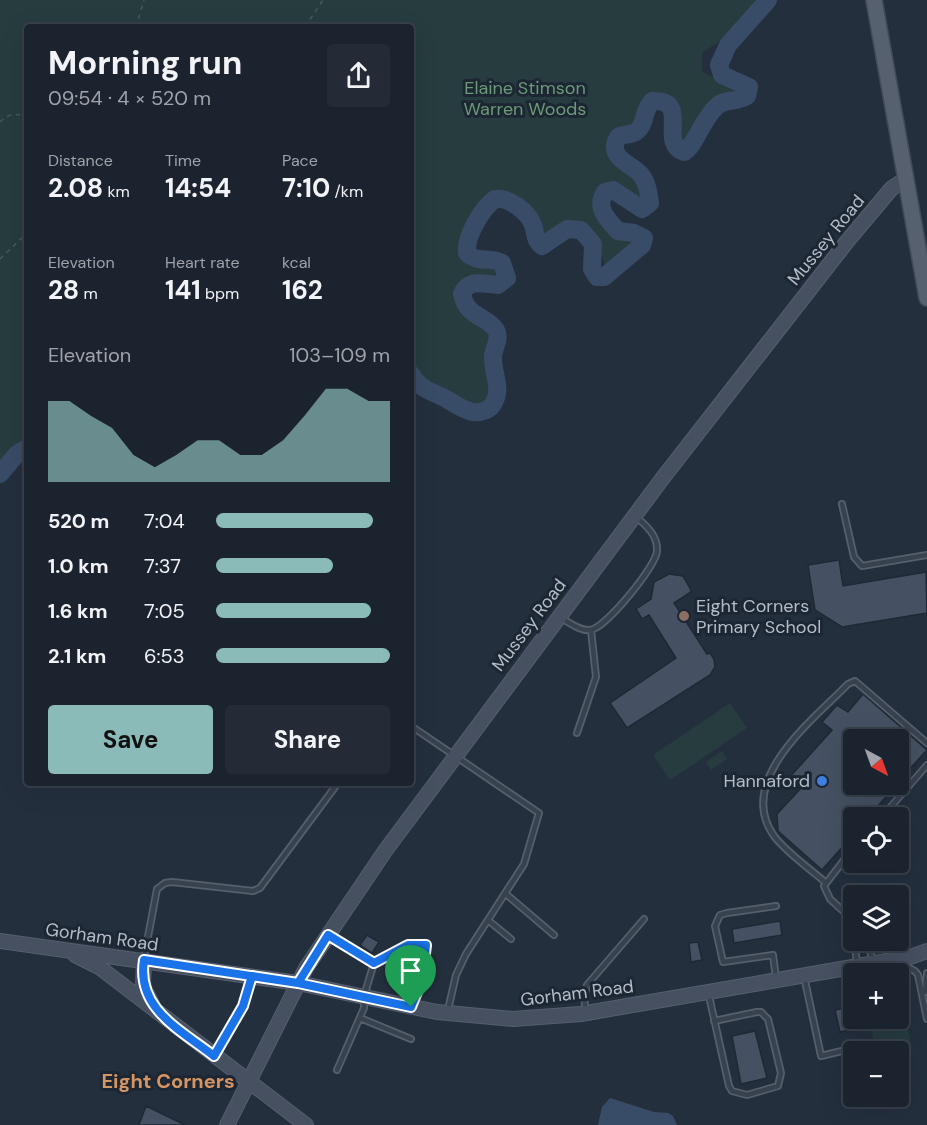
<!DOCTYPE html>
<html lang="en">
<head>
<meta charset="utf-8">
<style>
	:root { --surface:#1b232e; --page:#242b36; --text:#f1f3f6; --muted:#a0a4aa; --line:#39404a; --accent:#8bbbb9 }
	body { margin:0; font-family:"DM Sans",sans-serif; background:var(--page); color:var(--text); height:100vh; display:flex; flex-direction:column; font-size:22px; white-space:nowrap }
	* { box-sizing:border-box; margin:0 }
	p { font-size:20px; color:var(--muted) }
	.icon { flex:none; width:33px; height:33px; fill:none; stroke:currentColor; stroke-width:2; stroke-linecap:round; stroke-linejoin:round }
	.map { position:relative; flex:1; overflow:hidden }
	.details { position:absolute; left:24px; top:24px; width:390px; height:762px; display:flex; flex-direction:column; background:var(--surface); border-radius:6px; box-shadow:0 6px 24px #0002,0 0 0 2px var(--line) }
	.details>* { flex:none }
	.needle { width:39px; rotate:139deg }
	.fabs { position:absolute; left:843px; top:729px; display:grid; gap:12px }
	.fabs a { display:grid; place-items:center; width:66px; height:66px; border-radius:6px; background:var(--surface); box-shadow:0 6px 24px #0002,0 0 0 2px var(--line); font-size:30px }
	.pin { position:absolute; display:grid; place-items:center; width:51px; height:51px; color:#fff; margin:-62px -26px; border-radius:50% 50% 50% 0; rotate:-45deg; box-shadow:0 0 6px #0007 }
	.pin .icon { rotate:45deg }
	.round { display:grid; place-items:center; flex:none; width:63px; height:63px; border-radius:6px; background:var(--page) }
	.overview { display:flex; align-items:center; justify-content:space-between; height:102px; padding:0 24px }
	h1 { font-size:33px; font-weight:700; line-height:45px }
	.stats { display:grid; grid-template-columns:repeat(3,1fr); gap:9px; height:102px; padding:6px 24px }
	.stats div { display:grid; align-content:center }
	.stats b { font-size:26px; font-weight:700 }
	.stats small { font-size:16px; font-weight:400 }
	.stats p { font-size:16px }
	.chart { height:168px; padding:12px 24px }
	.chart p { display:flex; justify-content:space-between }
	.chart svg { width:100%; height:108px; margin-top:6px; fill:var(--accent); opacity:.7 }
	.primary-button { display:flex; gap:12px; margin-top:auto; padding:12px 24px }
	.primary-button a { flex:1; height:69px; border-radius:6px; background:var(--accent); color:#111; font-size:24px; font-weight:700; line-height:69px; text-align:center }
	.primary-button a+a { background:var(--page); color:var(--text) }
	ul { padding:0 24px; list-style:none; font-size:20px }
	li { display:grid; grid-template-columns:96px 72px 1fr; align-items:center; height:45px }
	li i { height:15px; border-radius:8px; background:var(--accent) }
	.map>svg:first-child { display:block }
	.green { fill:#263c3f }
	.water { fill:#394c67 }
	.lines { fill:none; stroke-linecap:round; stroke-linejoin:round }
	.river { stroke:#394c67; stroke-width:18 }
	.building { fill:#455162; stroke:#1f2835; stroke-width:1.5 }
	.lane-casing { stroke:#565f6c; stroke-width:8 }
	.secondary-casing { stroke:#565f6c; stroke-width:16 }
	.primary-casing { stroke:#414a57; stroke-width:18 }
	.path { stroke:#44595c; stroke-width:1.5; stroke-dasharray:4.5 4.5; stroke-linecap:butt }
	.lane { stroke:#38414e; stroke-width:4.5 }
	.secondary { stroke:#465061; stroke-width:14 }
	.primary { stroke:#56606e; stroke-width:15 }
	.route-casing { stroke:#fff; stroke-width:12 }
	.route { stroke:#1a73e8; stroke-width:8 }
	.education-dot { fill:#8d6e63; stroke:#1d2633; stroke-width:2 }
	.shop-dot { fill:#3f7fe0; stroke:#1d2633; stroke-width:2 }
	.labels { text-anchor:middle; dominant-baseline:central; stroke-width:6; stroke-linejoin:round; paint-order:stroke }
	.park-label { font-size:18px; fill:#6b9a76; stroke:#1d2633 }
	.street-label { font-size:18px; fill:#b4bcc9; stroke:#1d2633 }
	.poi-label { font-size:18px; fill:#b4bcc9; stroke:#1d2633; text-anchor:start }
	.neighbourhood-label { font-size:20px; font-weight:bold; fill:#d59563; stroke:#1d2633 }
</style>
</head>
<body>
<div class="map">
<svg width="927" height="1125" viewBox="0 0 927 1125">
	<rect width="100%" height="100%" fill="#242f3e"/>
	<path class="green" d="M0,0H758L755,8L741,27L702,53V71C714,81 735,80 743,91L741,97L734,98L725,95C707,105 694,121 688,140L681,143L678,142L676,108L667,96C642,94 645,110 636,127L615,140L611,154L619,165L638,175L645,192L641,201C622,199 613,183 595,202C599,224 616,232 634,237C632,249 617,258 611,269L606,268L597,245L589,233L578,225L562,227L544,240L540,239L533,217L511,197C482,193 462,228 461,254L479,263L497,269L502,279L466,285L459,288L456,296L463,312L486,328L490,340L487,369L492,396L483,407L464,406L443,391L420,382L411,373V27H27V448C13,446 7,460 0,471Z
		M730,703L747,728L670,780L653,755Z
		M722,751L727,759L711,770L706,762Z
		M902,998L912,1050L876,1051L871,1029L881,1026L879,1019L898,1018L899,999Z"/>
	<path class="water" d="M610,1098L654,1112L668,1113L673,1116L677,1125H598L602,1107Z"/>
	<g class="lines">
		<path class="river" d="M411,374C421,391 433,391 448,400C461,408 476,419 491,407C504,390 493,377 493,357C493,349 501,338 496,330C486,315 467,318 462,294C468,278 485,284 498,285L507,278L502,263C489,256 478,264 467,253C465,237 482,208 495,199C508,197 528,211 533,225C536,233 534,240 542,246L567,229L581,230L593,244L592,269L597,277H604L642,245L644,238L634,233L618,231C607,219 595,208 605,192L613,190L642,209L650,203C649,194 647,183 642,176C632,163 606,159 618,137C625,133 631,136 637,131C646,124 643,110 652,101C692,99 657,143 684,152C695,146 703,118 717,106C726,98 737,103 747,96L749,87L722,75L719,65L728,45L768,0
			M0,474L17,454L27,448"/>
	</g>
	<path class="building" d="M839,560L843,586L926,572L927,613L842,627L815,610L808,565Z
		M669,574L683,576L690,588L691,592L674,603L707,654L710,653L714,659L715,667L710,675L627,728L610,703L676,658L649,615L642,619L636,609L651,599L654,582Z
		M863,694L927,750L898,782V740H854V784H897L872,813L877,818H854V834L822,870L778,831L777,814L800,789L788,779L832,730L822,722L837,705L848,712Z
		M780,921L782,935L734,943L732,929Z
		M367,935L379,942L372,953L360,945Z
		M698,942L702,960L691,962L689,943Z
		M854,1006V1018H889V1022L840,1032L835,1010Z
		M755,1031L767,1078L741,1084L732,1036Z
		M146,1106L185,1125H139Z"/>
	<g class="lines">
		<defs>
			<path id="lane" d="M842,504L854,557L862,566L927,555
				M561,618C570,623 580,631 590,630C605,629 657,565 657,551C658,536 647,526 636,517
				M411,726L539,813L524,864L466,954L456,975L448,1010
				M577,733L596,677L591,630
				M881,818L927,765
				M854,847L824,886L830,899L854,921
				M825,882C809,868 787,853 774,836C734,780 815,718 848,684L855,681L927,743
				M506,894L554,935
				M776,906L727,913L720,915L715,926L723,962L773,955L776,978
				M852,919L857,964
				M489,921L511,939
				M329,936L374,963L408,944L426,945L422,980L412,1004
				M866,940L873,960
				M144,958L157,889L165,883L172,882L253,891L260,888L338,783
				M900,963L915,971L918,975L927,1019
				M804,976L821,1056L871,1044
				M925,992L927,973
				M709,995L711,1005L729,1086L732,1091L747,1095L778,1086L781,1073L768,1019L761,1012H757L714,1021
				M586,1011L584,998L587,985L644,919
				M360,1018L411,1039
				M215,1055L243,1006L251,979
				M337,1070L364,1008V996L374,963"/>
			<path id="secondary" d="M0,941L298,983L437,1012L513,1019L581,1014L910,957L927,951
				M75,955L99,967L306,1125
				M144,960L143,986L152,1004
				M227,1125L306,968L385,851L662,479L849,239L892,188L906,179"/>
			<path id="primary" d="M874,0L927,298"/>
		</defs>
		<use href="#lane" class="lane-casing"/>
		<use href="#secondary" class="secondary-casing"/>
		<use href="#primary" class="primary-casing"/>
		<path class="path" d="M141,27L138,20L144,0
			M305,27L323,0
			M0,122C9,113 16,113 27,117
			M0,259L27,233"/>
		<use href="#lane" class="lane"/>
		<use href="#secondary" class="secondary"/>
		<use href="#primary" class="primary"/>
	</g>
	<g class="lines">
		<defs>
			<path id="route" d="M411,1007L298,983L144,960C136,1009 181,1030 214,1056L243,1006L252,976L298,983L328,935L374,963L408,945H426L422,980L411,1007"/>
		</defs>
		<use href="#route" class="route-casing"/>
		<use href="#route" class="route"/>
	</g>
	<circle class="education-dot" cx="684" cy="616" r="6"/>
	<circle class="shop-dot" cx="822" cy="781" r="6"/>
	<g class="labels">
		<g class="park-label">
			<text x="525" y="88">Elaine Stimson<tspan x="525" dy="21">Warren Woods</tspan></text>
		</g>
		<g class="street-label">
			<text transform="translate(826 240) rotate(-51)">Mussey Road</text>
			<text transform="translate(529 625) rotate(-53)">Mussey Road</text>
			<text transform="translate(102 937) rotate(8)">Gorham Road</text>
			<text transform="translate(577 993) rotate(-7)">Gorham Road</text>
		</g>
		<g class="poi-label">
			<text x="696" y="606">Eight Corners<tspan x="696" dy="21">Primary School</tspan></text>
			<text x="810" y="781" text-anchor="end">Hannaford</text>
		</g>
		<g class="neighbourhood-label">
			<text x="168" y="1081">Eight Corners</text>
		</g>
	</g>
</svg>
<div class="fabs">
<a><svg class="needle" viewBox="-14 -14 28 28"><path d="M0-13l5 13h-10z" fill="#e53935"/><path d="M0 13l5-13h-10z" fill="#a0a4aa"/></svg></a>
<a><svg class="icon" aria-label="locate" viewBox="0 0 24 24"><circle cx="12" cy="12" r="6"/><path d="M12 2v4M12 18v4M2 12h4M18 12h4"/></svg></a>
<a><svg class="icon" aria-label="layers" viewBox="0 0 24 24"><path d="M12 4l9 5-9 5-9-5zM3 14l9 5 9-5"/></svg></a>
<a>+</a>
<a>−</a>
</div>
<div class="pin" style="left:411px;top:1007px;background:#1e9e55"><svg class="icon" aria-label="arrive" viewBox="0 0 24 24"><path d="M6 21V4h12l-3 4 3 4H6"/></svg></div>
<section class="details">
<div class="overview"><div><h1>Morning run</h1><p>09:54 · 4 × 520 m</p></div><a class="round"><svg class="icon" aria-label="share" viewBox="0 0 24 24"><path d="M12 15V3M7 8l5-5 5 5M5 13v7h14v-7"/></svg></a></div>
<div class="stats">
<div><p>Distance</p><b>2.08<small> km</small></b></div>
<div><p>Time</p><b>14:54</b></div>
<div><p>Pace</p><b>7:10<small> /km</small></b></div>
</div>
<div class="stats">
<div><p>Elevation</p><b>28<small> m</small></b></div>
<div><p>Heart rate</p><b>141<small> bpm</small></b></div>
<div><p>kcal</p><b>162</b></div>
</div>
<div class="chart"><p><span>Elevation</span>103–109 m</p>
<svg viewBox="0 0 160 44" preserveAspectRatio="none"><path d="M0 44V11L10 11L20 17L30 22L40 33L50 38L60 33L70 27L80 27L90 33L100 33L110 27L120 17L130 6L140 6L150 11L160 11V44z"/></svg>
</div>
<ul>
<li><b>520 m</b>7:04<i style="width:90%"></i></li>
<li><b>1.0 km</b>7:37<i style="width:67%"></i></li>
<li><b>1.6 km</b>7:05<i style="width:89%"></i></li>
<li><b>2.1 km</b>6:53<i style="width:100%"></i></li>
</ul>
<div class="primary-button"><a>Save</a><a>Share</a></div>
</section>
</div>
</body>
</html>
